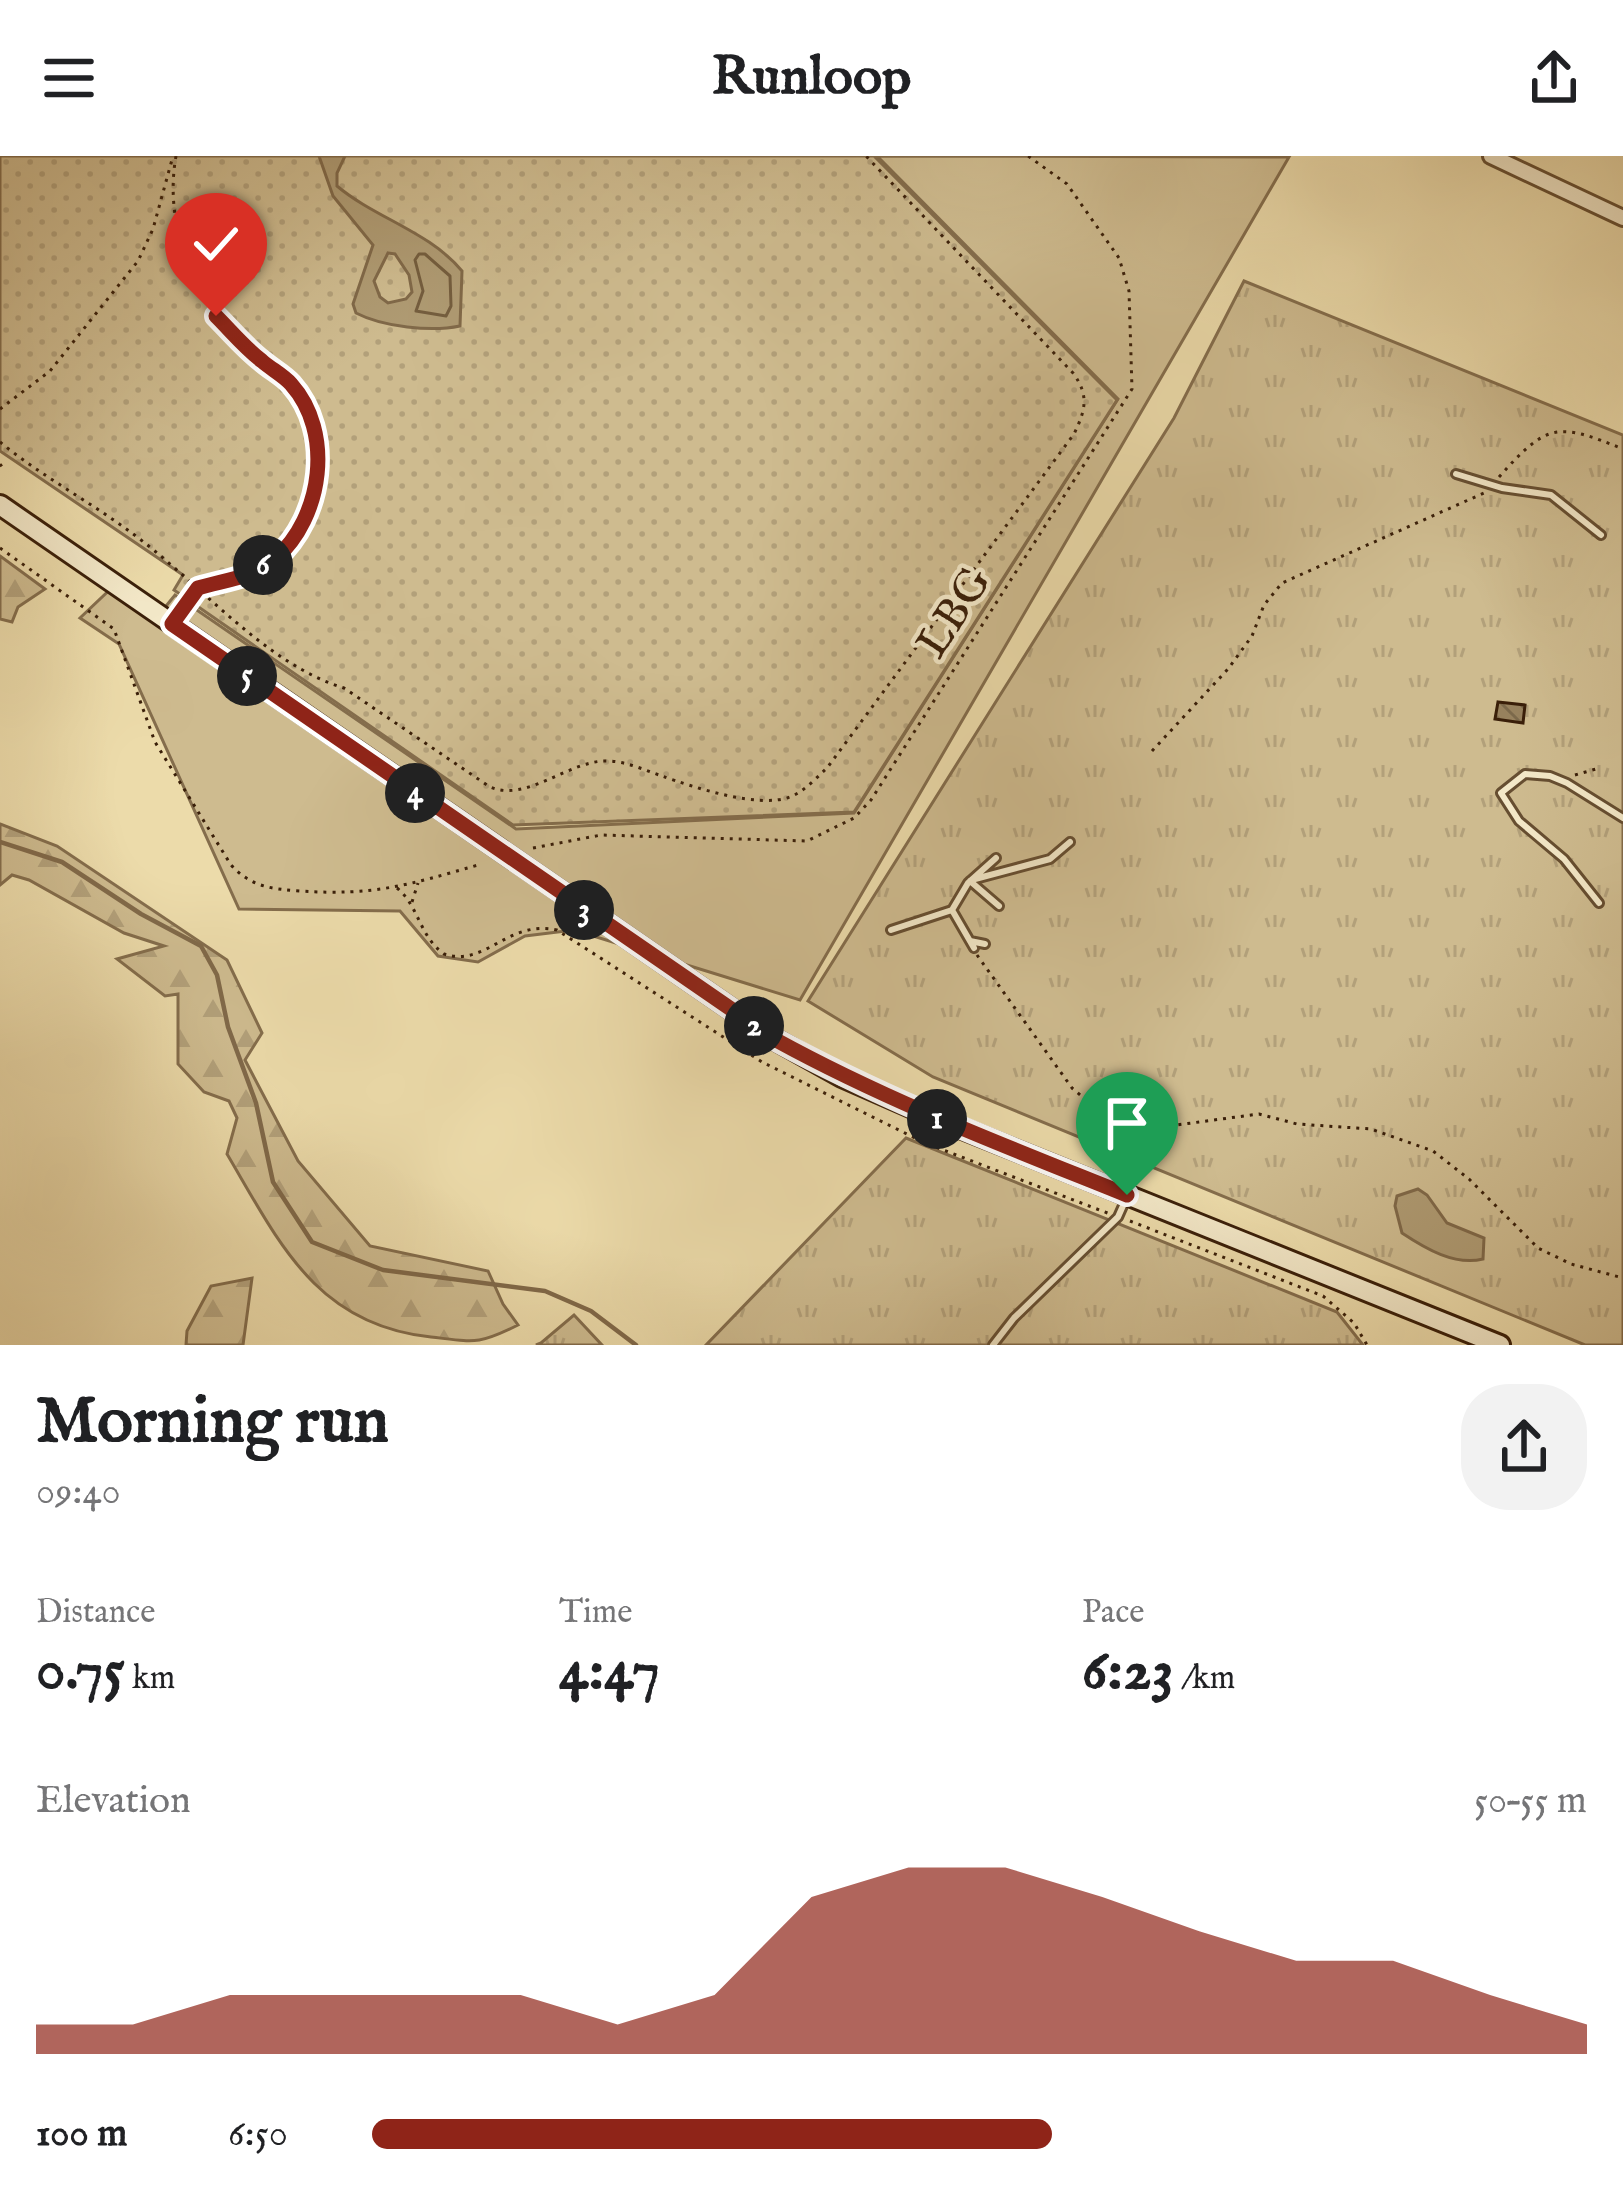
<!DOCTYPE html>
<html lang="en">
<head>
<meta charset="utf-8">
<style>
	:root { --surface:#fff; --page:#f2f2f2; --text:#202124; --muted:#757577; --accent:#8f2418 }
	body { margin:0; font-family:"IM FELL English",serif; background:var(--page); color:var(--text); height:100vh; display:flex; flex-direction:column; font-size:45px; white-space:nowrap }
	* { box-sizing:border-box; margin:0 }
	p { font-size:39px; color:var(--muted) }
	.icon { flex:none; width:66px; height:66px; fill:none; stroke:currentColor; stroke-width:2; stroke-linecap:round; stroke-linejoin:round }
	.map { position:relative; height:1189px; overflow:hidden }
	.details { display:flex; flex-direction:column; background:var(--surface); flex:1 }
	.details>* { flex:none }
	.pin { position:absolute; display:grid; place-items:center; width:102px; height:102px; color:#fff; margin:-123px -51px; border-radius:50% 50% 50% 0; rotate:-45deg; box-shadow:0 0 12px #0007 }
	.pin .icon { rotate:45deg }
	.km { position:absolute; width:60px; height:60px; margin:-30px; border-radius:50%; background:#222; color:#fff; font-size:33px; line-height:60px; text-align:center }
	.round { display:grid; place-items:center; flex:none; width:126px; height:126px; border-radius:48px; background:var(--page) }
	.head { display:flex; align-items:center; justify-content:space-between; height:204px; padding:0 36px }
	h1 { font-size:66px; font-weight:700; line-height:90px }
	.stats { display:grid; grid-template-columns:repeat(3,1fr); gap:18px; height:204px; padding:12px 36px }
	.stats div { display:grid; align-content:center }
	.stats b { font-size:60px; font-weight:700 }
	.stats small { font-size:33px; font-weight:400 }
	.stats p { font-size:33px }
	.chart { height:336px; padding:24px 36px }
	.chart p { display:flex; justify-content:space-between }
	.chart svg { width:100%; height:216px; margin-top:12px; fill:var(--accent); opacity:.7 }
	ul { padding:0 36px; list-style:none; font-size:39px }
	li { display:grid; grid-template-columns:192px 144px 1fr; align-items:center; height:90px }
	li i { height:30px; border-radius:15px; background:var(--accent) }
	header { display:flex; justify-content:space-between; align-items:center; height:156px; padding:0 36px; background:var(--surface); font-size:54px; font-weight:700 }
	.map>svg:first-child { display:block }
	.grass { fill:url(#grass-tufts); stroke:#846d4c; stroke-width:3 }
	.forest { fill:url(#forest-firs); stroke:#846d4c; stroke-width:3 }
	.park { fill:#cebb8f; stroke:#846d4c; stroke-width:3 }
	.garden { fill:url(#garden-dots); stroke:#846d4c; stroke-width:3 }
	.water { fill:#af9b73; stroke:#806949; stroke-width:3; fill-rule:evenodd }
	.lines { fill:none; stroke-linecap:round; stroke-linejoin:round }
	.shore { stroke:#745d3e; stroke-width:3 }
	.stream { stroke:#806949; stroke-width:4.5 }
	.building { fill:url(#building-back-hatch); stroke:#3a1f09; stroke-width:3 }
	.lane-casing { stroke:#664e31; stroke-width:12 }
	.street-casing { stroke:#664e31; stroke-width:20 }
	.secondary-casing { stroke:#3a1f09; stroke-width:24 }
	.path { stroke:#3a1f09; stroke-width:3; stroke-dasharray:3 6; stroke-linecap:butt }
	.lane { stroke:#f3e8c8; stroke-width:6 }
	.street { stroke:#f3e8c8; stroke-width:14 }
	.secondary { stroke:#f3e8c8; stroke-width:18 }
	.route-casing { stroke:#fff; stroke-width:24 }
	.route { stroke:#8f2418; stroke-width:15 }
	.labels { text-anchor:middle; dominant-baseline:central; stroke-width:9; stroke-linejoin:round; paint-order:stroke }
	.street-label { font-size:45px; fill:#3a1f09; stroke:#f3e8c8 }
</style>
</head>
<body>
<header><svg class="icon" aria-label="menu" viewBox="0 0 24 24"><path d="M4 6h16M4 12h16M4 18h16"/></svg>Runloop<svg class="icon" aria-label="share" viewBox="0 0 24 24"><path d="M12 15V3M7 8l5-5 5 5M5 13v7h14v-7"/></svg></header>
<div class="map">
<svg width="1623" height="1189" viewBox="0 0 1623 1189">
	<defs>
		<pattern id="grass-tufts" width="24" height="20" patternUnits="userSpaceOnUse" patternTransform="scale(3)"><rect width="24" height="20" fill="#cebb8f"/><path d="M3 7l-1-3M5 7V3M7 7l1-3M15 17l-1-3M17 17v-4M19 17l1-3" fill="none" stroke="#b2a07a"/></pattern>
		<pattern id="forest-firs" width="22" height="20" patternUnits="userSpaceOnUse" patternTransform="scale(3)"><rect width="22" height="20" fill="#cebb8f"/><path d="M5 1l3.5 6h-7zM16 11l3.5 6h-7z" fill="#b2a07a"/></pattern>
		<pattern id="garden-dots" width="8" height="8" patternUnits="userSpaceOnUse" patternTransform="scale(3)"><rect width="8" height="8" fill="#cebb8f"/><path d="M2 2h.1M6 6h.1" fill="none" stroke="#b2a07a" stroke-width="1.8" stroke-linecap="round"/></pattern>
		<pattern id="building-back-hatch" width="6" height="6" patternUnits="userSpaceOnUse" patternTransform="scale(3)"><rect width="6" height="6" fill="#97815d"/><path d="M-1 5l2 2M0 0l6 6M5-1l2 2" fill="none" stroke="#7c694b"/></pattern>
	</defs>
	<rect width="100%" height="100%" fill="#ecdbaa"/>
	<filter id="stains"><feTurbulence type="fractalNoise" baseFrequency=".00167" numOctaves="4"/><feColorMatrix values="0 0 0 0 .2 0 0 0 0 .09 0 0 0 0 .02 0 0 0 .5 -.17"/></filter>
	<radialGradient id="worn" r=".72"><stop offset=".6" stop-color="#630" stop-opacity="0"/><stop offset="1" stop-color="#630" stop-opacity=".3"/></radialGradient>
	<path class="grass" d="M1244,125L1623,279V1189H1585L933,921L808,845L1174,262Z
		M906,982L1337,1156L1363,1189H706Z
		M574,1159L602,1189H536L541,1187Z"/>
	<path class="forest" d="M0,400L45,433L18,451L12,466L0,463Z
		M0,668L57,690L227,804L262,877L245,904L298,1005L370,1090L488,1115L503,1148L518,1169C478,1189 475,1186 431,1181C316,1169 279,1086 227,998L237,962L229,945L204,936L178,908V838L165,840L117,803L164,790L124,777L29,724L12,719L0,729Z
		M252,1122L243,1189H186L187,1175L211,1130Z"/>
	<path class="park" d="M877,0L1289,1L800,844L574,774L525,780L478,806L438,800L400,755L239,753L119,488L80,462L118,426L162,455L175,439L516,673L854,657L1118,243Z"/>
	<path class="garden" d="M0,0H874L1117,244L854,656L513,669L174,434L183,419L0,295Z"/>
	<path class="water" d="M319,0H345L337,17V30C375,62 430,76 462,115L460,170C431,176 383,171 356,157L353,148L373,89L333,40ZM388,97L395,98L409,119L412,136L406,143L388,147L380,141L374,125Z
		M1418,1033L1427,1039L1447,1067L1484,1082L1483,1103C1455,1110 1426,1093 1402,1077L1395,1050L1397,1040Z"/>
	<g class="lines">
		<path class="shore" d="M419,98H425L450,120L451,150L446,160L416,155L423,135L415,104Z"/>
		<path class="stream" d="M0,686L62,706L141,758L201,790L217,819L228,871L256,947L273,1026L312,1086L383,1114L545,1135L591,1155L636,1189"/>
	</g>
	<path class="building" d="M1498,546L1525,549L1523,567L1495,563Z"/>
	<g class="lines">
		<defs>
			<path id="lane" d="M1456,318L1502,332L1551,339L1601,379
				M975,723L1050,703L1070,686
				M970,725L999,750
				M1599,747L1564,703L1519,665L1501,637L1525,618L1550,620L1567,627L1623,662
				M952,754L974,792
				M891,774L952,754L968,727L996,702
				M970,785L985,788
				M993,1189L1014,1162L1118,1061L1126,1043"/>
			<path id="street" d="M1491,0L1623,62"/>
			<path id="secondary" d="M0,349L776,884L842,921L938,963L1500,1189"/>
		</defs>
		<use href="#lane" class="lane-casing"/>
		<use href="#street" class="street-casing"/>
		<use href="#secondary" class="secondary-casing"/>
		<path class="path" d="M176,0C162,79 201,153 261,204C280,220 300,233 311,257C330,303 312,370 275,402C253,422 224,424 198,432L183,453
			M0,253L50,215L138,105L153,73L173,0
			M0,286C40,319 87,344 129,375C196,423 264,508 344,532L490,631C527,647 569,604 607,605C626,605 644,614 662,620C693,631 758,653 790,641C805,635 816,622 827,612L1074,278C1085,255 1090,240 1073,217L866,0
			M0,308L5,315
			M1499,321C1547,267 1557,266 1623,293
			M0,392L114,473L155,586L231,709C251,731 272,733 300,735C374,740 408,729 478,709
			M1152,595L1228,513L1252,480L1264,449L1282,427L1484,337
			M1575,619L1596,613
			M533,692L601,679L807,685L854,662L871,644L1132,233L1129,135L1119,102L1067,28L1028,0
			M397,732C419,750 419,780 444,798C485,812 508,763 557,774L762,906L925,987L1110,1058
			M412,746L418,727
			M977,799L1072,932L1092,949L1169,970L1259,958L1297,968L1371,973L1433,995L1469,1023L1538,1092L1571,1108L1623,1122
			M1130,1065L1323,1140L1354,1167L1367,1189"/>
		<use href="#lane" class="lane"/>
		<use href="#street" class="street"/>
		<use href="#secondary" class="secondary"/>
	</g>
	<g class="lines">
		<defs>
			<path id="route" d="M216,160C231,175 245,192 262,205C271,213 283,219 291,228C334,276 323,361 275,403C253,422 224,424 198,432L172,468L776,884C889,946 1008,991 1127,1039"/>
		</defs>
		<use href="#route" class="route-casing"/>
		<use href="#route" class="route"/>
	</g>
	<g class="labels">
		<g class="street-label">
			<text transform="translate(955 457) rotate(-57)">LBG</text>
		</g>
	</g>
	<rect width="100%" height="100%" filter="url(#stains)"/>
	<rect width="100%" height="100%" fill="url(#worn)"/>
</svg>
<div class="pin" style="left:1127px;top:1039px;background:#1e9e55"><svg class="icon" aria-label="arrive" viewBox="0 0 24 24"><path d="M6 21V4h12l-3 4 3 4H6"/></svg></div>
<div class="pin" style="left:216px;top:160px;background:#d93025"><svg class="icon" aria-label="check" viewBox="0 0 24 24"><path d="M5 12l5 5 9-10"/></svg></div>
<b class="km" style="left:937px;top:963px">1</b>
<b class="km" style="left:754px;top:870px">2</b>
<b class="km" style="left:584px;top:754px">3</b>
<b class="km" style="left:415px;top:637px">4</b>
<b class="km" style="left:247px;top:520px">5</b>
<b class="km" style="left:263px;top:409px">6</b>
</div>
<section class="details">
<div class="head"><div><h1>Morning run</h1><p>09:40</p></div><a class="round"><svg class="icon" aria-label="share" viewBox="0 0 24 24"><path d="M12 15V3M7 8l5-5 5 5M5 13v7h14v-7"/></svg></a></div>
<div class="stats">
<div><p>Distance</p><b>0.75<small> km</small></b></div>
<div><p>Time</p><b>4:47</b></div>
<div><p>Pace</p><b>6:23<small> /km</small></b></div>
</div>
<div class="chart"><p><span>Elevation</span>50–55 m</p>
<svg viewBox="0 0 160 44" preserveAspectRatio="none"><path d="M0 44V38L10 38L20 32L30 32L40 32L50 32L60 38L70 32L80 12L90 6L100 6L110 12L120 19L130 25L140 25L150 32L160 38V44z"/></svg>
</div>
<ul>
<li><b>100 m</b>6:50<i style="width:56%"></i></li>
</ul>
</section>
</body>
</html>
